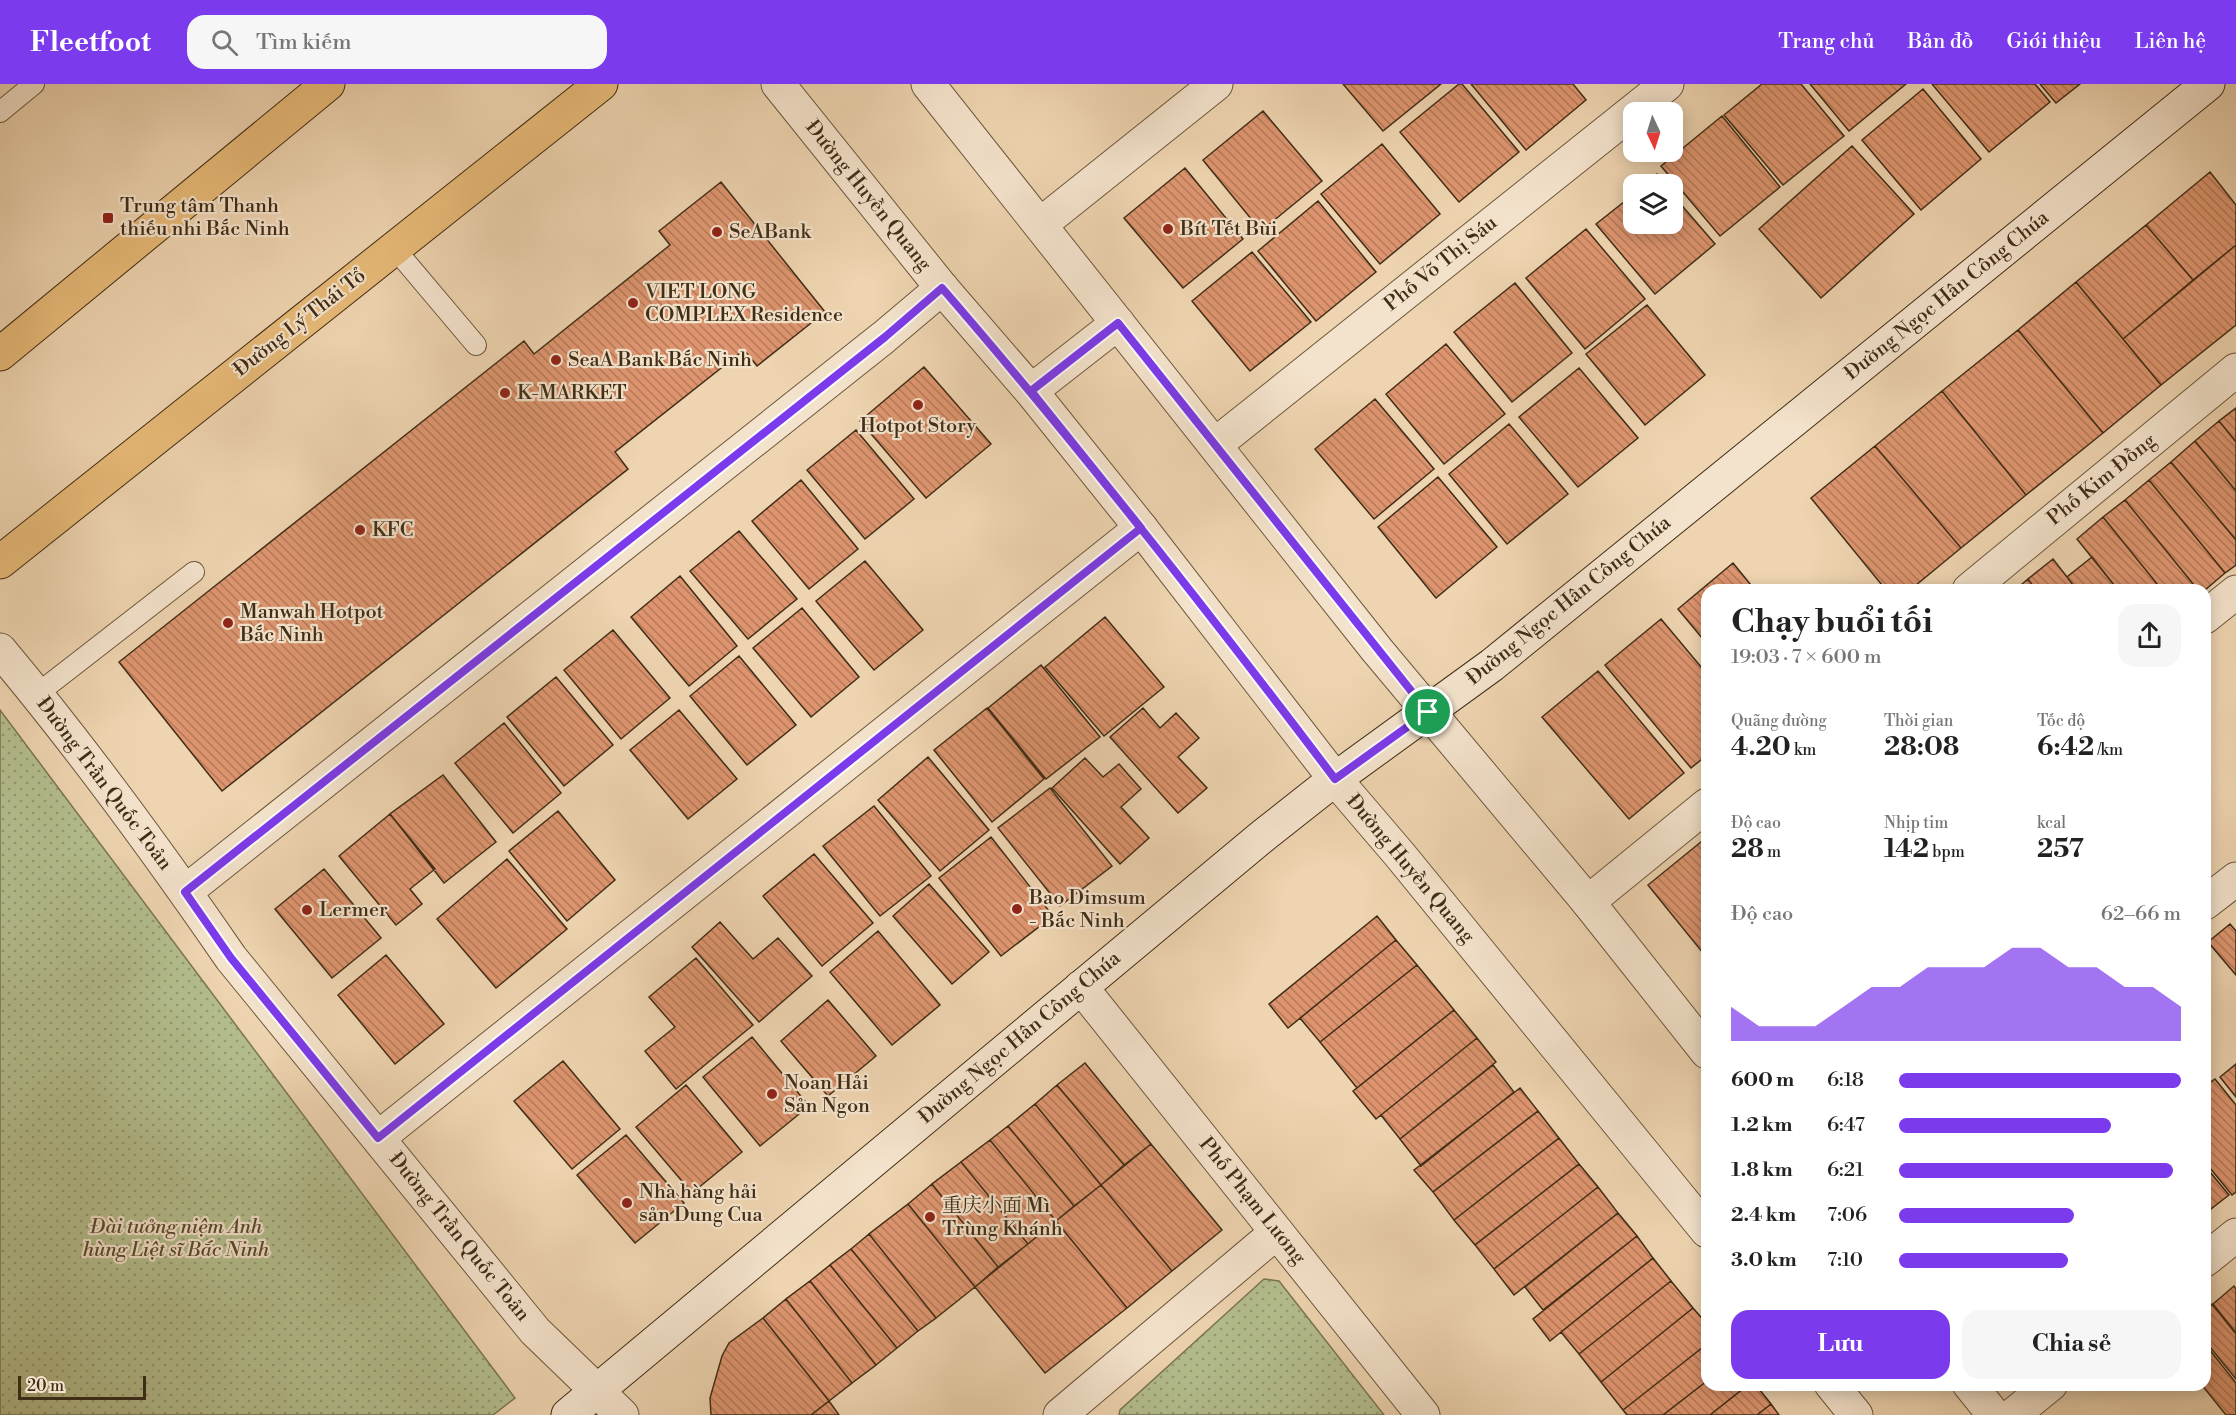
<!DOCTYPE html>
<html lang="vi">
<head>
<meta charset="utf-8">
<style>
	:root { --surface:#fff; --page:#f6f6f6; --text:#222; --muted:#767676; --accent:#7c3aed }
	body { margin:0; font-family:"Libre Bodoni","Noto Serif SC",serif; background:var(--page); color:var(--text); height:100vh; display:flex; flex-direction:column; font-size:22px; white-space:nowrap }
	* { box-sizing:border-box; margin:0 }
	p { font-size:20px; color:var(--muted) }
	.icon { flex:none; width:33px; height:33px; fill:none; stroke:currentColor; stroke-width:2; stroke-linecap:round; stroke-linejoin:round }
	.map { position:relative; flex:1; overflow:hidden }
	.details { position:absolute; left:1701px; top:500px; width:510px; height:807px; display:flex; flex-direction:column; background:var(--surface); border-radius:18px; box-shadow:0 3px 15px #0003 }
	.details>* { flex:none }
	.needle { width:39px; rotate:176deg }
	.tools { position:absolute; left:1623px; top:18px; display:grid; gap:12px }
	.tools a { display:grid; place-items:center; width:60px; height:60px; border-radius:12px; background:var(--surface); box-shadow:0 3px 15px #0003; font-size:30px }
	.scale { position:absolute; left:18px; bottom:15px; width:128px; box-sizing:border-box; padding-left:6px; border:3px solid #402d16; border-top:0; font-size:16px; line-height:21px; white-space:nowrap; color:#402d16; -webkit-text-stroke:4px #f4e3cc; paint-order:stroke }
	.pin { position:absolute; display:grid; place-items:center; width:51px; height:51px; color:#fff; margin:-26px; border:3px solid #fff; border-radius:50%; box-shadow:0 2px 6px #0007 }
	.round { display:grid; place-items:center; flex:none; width:63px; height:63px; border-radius:18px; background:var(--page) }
	.headline { display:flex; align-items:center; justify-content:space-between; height:102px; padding:0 30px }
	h1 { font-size:33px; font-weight:700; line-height:45px }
	.figures { display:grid; grid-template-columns:repeat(3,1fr); gap:9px; height:102px; padding:6px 30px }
	.figures div { display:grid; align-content:center }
	.figures b { font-size:26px; font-weight:700 }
	.figures small { font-size:16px; font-weight:400 }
	.figures p { font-size:16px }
	.chart { height:168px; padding:12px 30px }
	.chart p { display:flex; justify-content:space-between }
	.chart svg { width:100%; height:108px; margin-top:6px; fill:var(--accent); opacity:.7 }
	.button { display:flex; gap:12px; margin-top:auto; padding:12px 30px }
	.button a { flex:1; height:69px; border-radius:18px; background:var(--accent); color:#fff; font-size:24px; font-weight:700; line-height:69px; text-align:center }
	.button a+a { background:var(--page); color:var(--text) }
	ul { padding:0 30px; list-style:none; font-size:20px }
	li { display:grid; grid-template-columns:96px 72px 1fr; align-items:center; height:45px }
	li i { height:15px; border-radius:8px; background:var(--accent) }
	header { display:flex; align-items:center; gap:36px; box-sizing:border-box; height:84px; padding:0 30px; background:var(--accent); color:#fff }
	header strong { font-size:28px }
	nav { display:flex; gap:33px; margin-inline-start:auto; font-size:21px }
	.search { width:420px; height:54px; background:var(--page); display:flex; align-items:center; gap:15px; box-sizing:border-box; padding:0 21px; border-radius:18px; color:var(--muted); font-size:22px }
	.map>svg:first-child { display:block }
	.park { fill:url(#park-dots); stroke:#7a7652; stroke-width:1.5 }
	.building { fill:url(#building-back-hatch); stroke:#402d16; stroke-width:1.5 }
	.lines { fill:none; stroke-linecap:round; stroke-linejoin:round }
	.service-casing { stroke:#6c573c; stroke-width:22 }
	.minor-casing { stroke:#6c573c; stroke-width:35 }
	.tertiary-casing { stroke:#6c573c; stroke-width:35 }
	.secondary-casing { stroke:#402d16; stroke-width:35 }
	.primary-casing { stroke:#402d16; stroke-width:35 }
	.service { stroke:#f4e3cc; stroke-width:20 }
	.minor { stroke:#f4e3cc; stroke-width:33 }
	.tertiary { stroke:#f4e3cc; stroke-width:33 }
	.secondary { stroke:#f4e3cc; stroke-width:33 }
	.primary { stroke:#e7ba78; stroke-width:33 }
	.route-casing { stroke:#fff; stroke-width:12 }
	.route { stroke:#7c3aed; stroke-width:8 }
	.poi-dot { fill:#8f2418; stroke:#f4e3cc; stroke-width:2 }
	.labels { text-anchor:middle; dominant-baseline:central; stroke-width:4.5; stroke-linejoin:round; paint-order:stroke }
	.street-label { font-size:20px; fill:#402d16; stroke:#f4e3cc }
	.poi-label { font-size:20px; fill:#402d16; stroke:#f4e3cc; text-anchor:start }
	.park-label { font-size:20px; font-style:italic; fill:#574a2e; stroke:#f4e3cc }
</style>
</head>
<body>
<header>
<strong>Fleetfoot</strong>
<div class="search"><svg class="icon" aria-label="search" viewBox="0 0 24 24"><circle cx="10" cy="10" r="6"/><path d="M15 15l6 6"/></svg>Tìm kiếm</div>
<nav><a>Trang chủ</a><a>Bản đồ</a><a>Giới thiệu</a><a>Liên hệ</a></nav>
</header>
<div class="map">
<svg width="2236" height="1331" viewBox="0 0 2236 1331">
	<defs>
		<pattern id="park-dots" width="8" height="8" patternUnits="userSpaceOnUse" patternTransform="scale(1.5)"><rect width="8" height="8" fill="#b4be8e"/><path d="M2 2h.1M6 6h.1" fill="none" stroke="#949b73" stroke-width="1.8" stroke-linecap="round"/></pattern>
		<pattern id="building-back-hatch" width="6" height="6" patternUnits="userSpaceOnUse" patternTransform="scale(1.5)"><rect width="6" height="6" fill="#de956f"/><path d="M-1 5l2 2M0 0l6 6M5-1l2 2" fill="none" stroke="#b57a5a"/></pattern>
	</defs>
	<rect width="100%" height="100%" fill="#eed4b0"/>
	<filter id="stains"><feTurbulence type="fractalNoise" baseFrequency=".00333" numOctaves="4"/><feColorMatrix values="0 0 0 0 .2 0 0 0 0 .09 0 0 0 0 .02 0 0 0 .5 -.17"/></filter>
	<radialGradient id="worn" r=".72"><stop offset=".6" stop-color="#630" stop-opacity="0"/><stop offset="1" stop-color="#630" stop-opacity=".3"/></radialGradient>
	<path class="park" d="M0,626L515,1314L493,1331H0Z
		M1264,1195L1279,1197L1384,1331H1119L1120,1326Z"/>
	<path class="building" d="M1343,0H1441L1383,47Z
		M1459,0H1462L1519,68L1459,118L1400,48Z
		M1471,0H1573L1586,16L1526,66Z
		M1762,0H1801L1844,52L1783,101L1724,31Z
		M1810,0H1906L1849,47Z
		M1932,0H2035L2050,18L1989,68Z
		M2040,0H2080L2056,19Z
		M1923,5L1981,75L1921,126L1862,56Z
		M1263,27L1322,97L1261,147L1203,76Z
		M1722,32L1780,103L1720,152L1661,82Z
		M1382,60L1440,130L1380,180L1321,110Z
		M1852,62L1914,130L1821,214L1759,145Z
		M1185,84L1243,155L1183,204L1124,134Z
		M2210,88L2236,121V161L2193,196L2146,141Z
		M1657,90L1665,100H1644Z
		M721,98L825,228L757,282L744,266L615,368L628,385L222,707L119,578L524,257L534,270L670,161L659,147Z
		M1634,110V140H1672V110L1715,160L1655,210L1596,140Z
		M1318,117L1376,188L1316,237L1258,167Z
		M2146,141L2193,196L2123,255L2076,198Z
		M1586,145L1645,215L1585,265L1526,194Z
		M2236,161V241L2161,301L2123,255Z
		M1252,168L1311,238L1250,287L1192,217Z
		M2076,198L2161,301L2103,349L2018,246Z
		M1515,199L1572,269L1512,318L1454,248Z
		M1647,221L1705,291L1645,341L1586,270Z
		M2018,246L2103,349L2026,411L1942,307Z
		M1446,260L1505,330L1444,380L1386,310Z
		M924,283L991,360L926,414L860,337Z
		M1579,284L1638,354L1578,403L1519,333Z
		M1942,307L2026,411L1961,464L1875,362Z
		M1375,315L1434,385L1374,435L1315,365Z
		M2236,324V358L2219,337Z
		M2219,337L2236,358V407L2195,357Z
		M1509,340L1568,410L1507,460L1449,390Z
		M856,346L914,415L865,455L807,386Z
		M2195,357L2236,407V456L2171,378Z
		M1875,362L1961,464L1910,506H1886L1811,414Z
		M2171,378L2236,456V481L2225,489L2149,396Z
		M1438,393L1497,463L1436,514L1378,443Z
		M801,396L858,465L809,505L752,437Z
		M2149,396L2225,489L2205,506H2198L2125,416Z
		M2125,416L2198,506H2162L2103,433Z
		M2103,433L2162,506H2118L2077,455Z
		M739,447L797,515L748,555L690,487Z
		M2092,473L2118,506H2077L2067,493Z
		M2053,475L2067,493L2077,506H2036L2028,495Z
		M865,477L923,546L874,586L816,517Z
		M1733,479L1755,506H1707V560L1678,525Z
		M680,492L737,562L689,602L631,533Z
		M2028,495L2036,506H2015Z
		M802,524L859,593L811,633L753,564Z
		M1105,533L1164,603L1104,652L1045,583Z
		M1661,535L1707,590V671L1691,684L1605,581Z
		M613,546L670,614L621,655L564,586Z
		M739,572L796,641L747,681L690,612Z
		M1041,581L1100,653L1046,695L988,624Z
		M1598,587L1684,689L1629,735L1542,633Z
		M556,593L613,661L564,702L507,633Z
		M987,624L1044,695L992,738L934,666Z
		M1143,624L1160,644L1176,629L1199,654L1178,673L1207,704L1178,729L1110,653Z
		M679,626L737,695L688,735L630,666Z
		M504,639L561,709L513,749L455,679Z
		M928,673L989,746L940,787L878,716Z
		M1085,674L1103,693L1119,680L1141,705L1121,723L1149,754L1120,780L1052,704Z
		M443,691L496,758L444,799L390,730Z
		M1050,704L1112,782L1060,822L998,744Z
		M874,722L931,792L880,832L823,762Z
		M558,727L615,796L567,837L509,767Z
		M390,730L435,785L410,805L422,820L396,841L339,772Z
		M991,753L1053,832L1001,872L939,794Z
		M1707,753V874L1648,801Z
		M814,770L873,839L822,882L763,812Z
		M507,775L567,845L496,904L437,835Z
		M324,785L381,854L332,894L275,825Z
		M929,800L989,868L952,900L893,832Z
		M1377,832L1396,856L1288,944L1269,920Z
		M720,838L753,875L778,854L812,892L759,938L692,863Z
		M2230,840L2236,847V891L2208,858Z
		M878,847L940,921L892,961L830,888Z
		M1396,856L1417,881L1320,958L1300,934Z
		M386,871L444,940L395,980L338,911Z
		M696,874L753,941L676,1005L645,967L675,943L649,913Z
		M1417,881L1454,926L1357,1004L1320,958Z
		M828,916L876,972L828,1012L781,957Z
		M1454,926L1477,954L1376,1035L1353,1007Z
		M752,953L809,1022L760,1062L703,993Z
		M1477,954L1496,978L1400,1055L1381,1031Z
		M563,977L620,1045L572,1085L514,1017Z
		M1085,979L1151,1060L1124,1081L1057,1001Z
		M2236,980V1013L2220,993Z
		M1493,981L1514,1008L1421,1082L1400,1055Z
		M2215,995L2236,1021V1108L2232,1111L2205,1078V1002Z
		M686,1001L742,1068L692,1109L636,1043Z
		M1057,1001L1124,1081L1101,1101L1035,1020Z
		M1520,1004L1538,1027L1433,1108L1414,1086Z
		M1035,1020L1101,1101L1074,1122L1008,1042Z
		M1538,1027L1559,1054L1454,1136L1433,1108Z
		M1008,1042L1074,1122L1056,1137L990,1056Z
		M626,1051L684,1119L635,1159L577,1091Z
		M1559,1054L1579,1080L1475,1161L1454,1136Z
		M990,1056L1056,1137L1028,1160L961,1078Z
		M1151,1060L1222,1146L1172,1187L1101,1101Z
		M961,1078L1028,1160L998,1183L932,1100Z
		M1579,1080L1598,1103L1494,1185L1475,1161Z
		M2205,1082L2229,1111L2207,1128L2205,1126Z
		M932,1100L998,1183L975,1203L908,1120Z
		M1101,1101L1172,1187L1127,1224L1056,1137Z
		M1598,1103L1618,1129L1514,1211L1494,1185Z
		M908,1120L975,1203L936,1234L869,1150Z
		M1618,1129L1637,1152L1543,1226L1525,1203Z
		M1056,1137L1127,1224L1045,1289L975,1203Z
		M869,1150L936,1234L918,1247L851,1165Z
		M1637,1152L1653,1174L1550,1257L1533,1235Z
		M851,1165L918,1247L897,1264L830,1181Z
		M1653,1174L1671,1197L1579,1270L1561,1248Z
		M830,1181L897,1264L876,1281L810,1197Z
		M810,1197L876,1281L852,1299L786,1215Z
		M1671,1197L1693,1224L1601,1298L1579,1270Z
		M2234,1202L2236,1205V1249L2213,1220Z
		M786,1215L852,1299L829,1317L763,1234Z
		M2212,1220L2236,1250V1295L2205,1257V1226Z
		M1693,1224L1707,1240V1260L1623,1326L1601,1298Z
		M763,1234L829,1317L811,1331H711L710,1314L722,1272L729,1259Z
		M1707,1260V1297L1663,1331H1627L1623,1326Z
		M2205,1260L2236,1299V1331H2226L2201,1300H2205Z
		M1707,1297V1300H1749L1710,1331H1663Z
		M1749,1300H1755L1771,1320L1757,1331H1710Z
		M829,1317L839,1331H811Z
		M1771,1320L1779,1331H1757Z"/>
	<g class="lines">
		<defs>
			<path id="service" d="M0,28L34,0
				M395,165L476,261
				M37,610L194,488"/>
			<path id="minor" d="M1041,140L1216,0
				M1216,360L1667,0
				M1969,506L2236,286
				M2205,533L2236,508
				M0,566C82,664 158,768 231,874L535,1247L622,1331
				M185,808L884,253L942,204
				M1588,818L1707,721
				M2205,819L2236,795
				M1081,903L1423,1331
				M378,1054L1141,444
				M2205,1176L2236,1151
				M1060,1331L1277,1148
				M2013,1331L2051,1300"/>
			<path id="tertiary" d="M778,0L942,204L1031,307L1141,444L1335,695L1400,771L1707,1147
				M928,0L1377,566L1588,818L1707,968
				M1031,307L1118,239
				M1831,1300L1856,1331
				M1969,1300L1994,1331"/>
			<path id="secondary" d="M568,1331L1264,751L1335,695L1492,581L2208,0"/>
			<path id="primary" d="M0,270L328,0
				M0,478L601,0"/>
		</defs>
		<use href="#service" class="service-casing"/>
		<use href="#minor" class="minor-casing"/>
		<use href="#tertiary" class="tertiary-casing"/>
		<use href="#secondary" class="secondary-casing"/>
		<use href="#primary" class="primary-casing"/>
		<use href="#service" class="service"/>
		<use href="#minor" class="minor"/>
		<use href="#tertiary" class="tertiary"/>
		<use href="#secondary" class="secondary"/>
		<use href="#primary" class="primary"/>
	</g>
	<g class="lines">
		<defs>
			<path id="route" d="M1428,628L1335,695C1208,527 1079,362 942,204L885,253L185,808L231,874L378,1054L1141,444L1031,307L1118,239L1428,628"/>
		</defs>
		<use href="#route" class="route-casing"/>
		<use href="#route" class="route"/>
	</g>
	<g class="poi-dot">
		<rect x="102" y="128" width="12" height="12" rx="3"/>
		<circle cx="1168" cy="145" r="6"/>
		<circle cx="717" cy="148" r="6"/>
		<circle cx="633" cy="219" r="6"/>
		<circle cx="556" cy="276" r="6"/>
		<circle cx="505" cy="309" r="6"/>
		<circle cx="918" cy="321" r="6"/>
		<circle cx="360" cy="446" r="6"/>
		<circle cx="228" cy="539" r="6"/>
		<circle cx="1017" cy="825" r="6"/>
		<circle cx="307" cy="826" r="6"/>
		<circle cx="772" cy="1010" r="6"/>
		<circle cx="627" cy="1119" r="6"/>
		<circle cx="930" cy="1133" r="6"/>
	</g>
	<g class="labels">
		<g class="street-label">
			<text transform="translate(868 112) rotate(51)">Đường Huyền Quang</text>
			<text transform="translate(1441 180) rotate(-39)">Phố Võ Thị Sáu</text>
			<text transform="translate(1947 212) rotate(-39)">Đường Ngọc Hân Công Chúa</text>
			<text transform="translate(300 239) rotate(-38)">Đường Lý Thái Tổ</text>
			<text transform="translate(2102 396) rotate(-39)">Phố Kim Đồng</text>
			<text transform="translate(1569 517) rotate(-39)">Đường Ngọc Hân Công Chúa</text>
			<text transform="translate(104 700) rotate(53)">Đường Trần Quốc Toản</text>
			<text transform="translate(1410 785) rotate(50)">Đường Huyền Quang</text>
			<text transform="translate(1020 954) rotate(-40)">Đường Ngọc Hân Công Chúa</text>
			<text transform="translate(1252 1117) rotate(51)">Phố Phạm Lương</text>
			<text transform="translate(459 1153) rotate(51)">Đường Trần Quốc Toản</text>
		</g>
		<g class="poi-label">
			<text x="120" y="122">Trung tâm Thanh<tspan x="120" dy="23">thiếu nhi Bắc Ninh</tspan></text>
			<text x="1180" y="145">Bít Tết Bùi</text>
			<text x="729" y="148">SeABank</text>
			<text x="645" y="208">VIET LONG<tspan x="645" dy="23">COMPLEX Residence</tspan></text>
			<text x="568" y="276">SeaA Bank Bắc Ninh</text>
			<text x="517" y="309">K-MARKET</text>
			<text x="918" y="342" text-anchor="middle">Hotpot Story</text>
			<text x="372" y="446">KFC</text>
			<text x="240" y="528">Manwah Hotpot<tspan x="240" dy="23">Bắc Ninh</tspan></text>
			<text x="1029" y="814">Bao Dimsum<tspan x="1029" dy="23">- Bắc Ninh</tspan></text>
			<text x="319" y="826">Lermer</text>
			<text x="784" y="999">Noan Hải<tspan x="784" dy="23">Sản Ngon</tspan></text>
			<text x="639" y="1108">Nhà hàng hải<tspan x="639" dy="23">sản Dung Cua</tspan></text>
			<text x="942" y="1122">重庆小面 Mì<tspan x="942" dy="23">Trùng Khánh</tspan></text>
		</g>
		<g class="park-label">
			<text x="176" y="1143">Đài tưởng niệm Anh<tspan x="176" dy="23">hùng Liệt sĩ Bắc Ninh</tspan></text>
		</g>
	</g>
	<rect width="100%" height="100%" filter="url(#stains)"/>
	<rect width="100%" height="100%" fill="url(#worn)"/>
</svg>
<div class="tools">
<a><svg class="needle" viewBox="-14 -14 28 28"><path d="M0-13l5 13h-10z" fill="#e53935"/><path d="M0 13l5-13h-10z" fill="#767676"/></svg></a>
<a><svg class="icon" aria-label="layers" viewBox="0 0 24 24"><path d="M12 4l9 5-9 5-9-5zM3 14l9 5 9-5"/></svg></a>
</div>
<div class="scale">20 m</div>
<div class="pin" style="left:1428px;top:628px;background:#1e9e55"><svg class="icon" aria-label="arrive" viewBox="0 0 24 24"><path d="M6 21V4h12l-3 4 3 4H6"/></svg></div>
<section class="details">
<div class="headline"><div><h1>Chạy buổi tối</h1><p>19:03 · 7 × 600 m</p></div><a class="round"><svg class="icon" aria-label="share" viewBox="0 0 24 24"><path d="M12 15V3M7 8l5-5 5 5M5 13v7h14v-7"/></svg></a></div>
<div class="figures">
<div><p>Quãng đường</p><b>4.20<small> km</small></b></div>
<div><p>Thời gian</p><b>28:08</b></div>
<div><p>Tốc độ</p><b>6:42<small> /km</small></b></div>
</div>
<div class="figures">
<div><p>Độ cao</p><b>28<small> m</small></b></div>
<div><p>Nhịp tim</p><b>142<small> bpm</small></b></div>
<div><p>kcal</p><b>257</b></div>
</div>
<div class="chart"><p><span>Độ cao</span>62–66 m</p>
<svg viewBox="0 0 160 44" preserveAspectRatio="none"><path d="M0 44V30L10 38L20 38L30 38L40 30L50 22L60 22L70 14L80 14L90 14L100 6L110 6L120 14L130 14L140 22L150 22L160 30V44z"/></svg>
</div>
<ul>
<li><b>600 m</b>6:18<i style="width:100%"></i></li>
<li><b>1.2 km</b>6:47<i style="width:75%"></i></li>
<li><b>1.8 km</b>6:21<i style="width:97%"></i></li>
<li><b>2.4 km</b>7:06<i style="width:62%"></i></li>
<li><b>3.0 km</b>7:10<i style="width:60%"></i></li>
</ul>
<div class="button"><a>Lưu</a><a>Chia sẻ</a></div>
</section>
</div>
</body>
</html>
